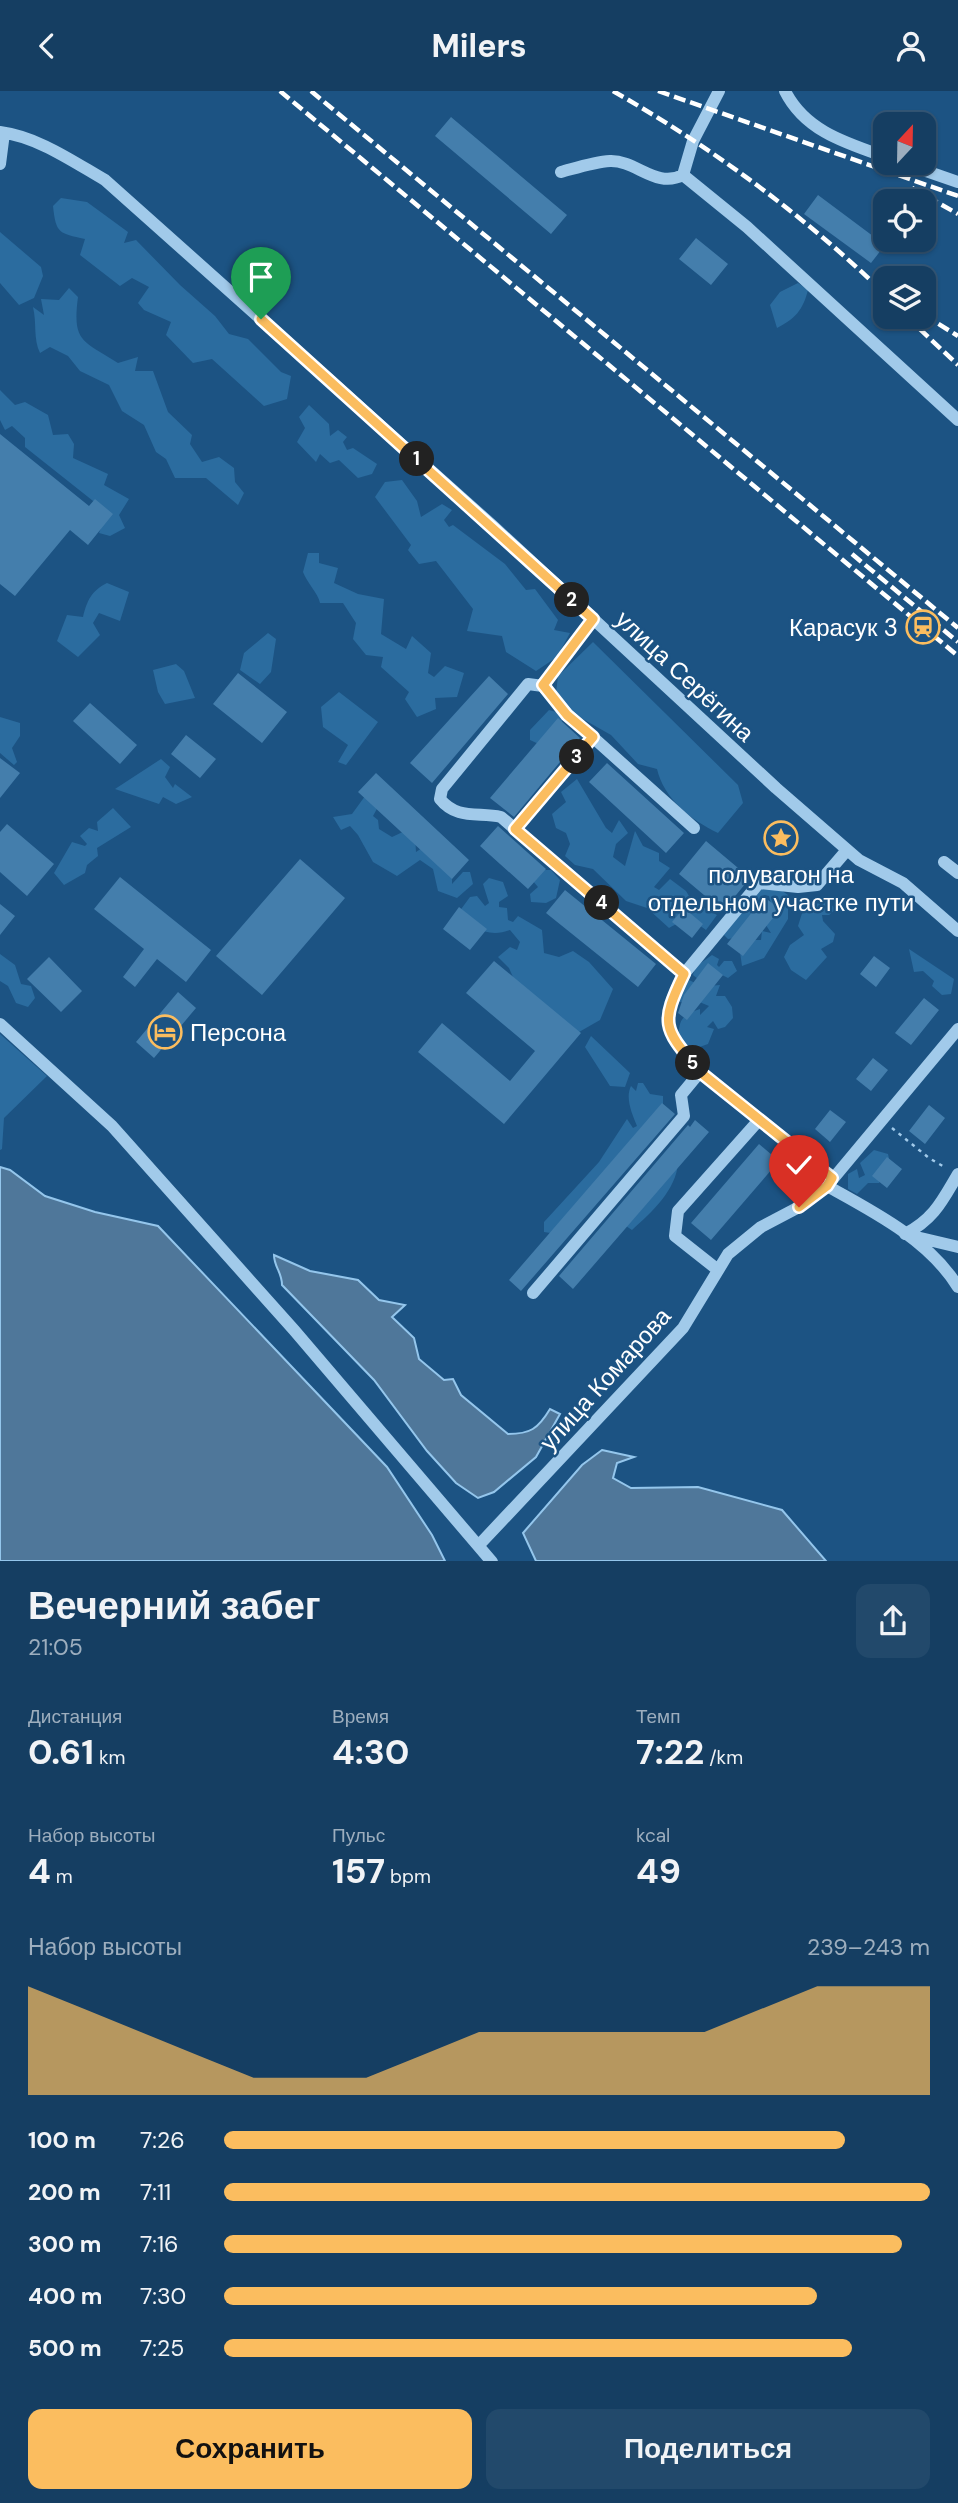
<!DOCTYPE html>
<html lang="ru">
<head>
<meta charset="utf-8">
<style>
	:root { --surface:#153e62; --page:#22496b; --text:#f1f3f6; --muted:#9daebe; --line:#345777; --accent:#fbbd5f }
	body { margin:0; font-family:"DM Sans",sans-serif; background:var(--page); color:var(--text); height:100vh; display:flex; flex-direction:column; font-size:26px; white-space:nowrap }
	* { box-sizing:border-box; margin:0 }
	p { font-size:23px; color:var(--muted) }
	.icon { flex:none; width:38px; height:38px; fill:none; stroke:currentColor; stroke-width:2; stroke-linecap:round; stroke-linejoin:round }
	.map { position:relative; height:1470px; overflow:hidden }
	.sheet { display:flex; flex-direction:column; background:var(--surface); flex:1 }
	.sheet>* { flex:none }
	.needle { width:46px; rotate:22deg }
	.tools { position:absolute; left:873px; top:21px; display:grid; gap:14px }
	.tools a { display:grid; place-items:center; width:63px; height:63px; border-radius:14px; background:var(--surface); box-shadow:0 2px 5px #0004,0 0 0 2px var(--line); font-size:35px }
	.pin { position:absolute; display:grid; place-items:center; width:60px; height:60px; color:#fff; margin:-72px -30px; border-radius:50% 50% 50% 0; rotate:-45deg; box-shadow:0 0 7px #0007 }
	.pin .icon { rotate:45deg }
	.km { position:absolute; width:35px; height:35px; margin:-18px; border-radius:50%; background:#222; color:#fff; font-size:19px; line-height:35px; text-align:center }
	.round { display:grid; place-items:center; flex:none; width:74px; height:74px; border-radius:14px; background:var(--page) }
	.head { display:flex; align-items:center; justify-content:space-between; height:119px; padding:0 28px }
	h1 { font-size:38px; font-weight:700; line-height:52px }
	.metrics { display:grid; grid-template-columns:repeat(3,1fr); gap:10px; height:119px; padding:7px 28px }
	.metrics div { display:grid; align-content:center }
	.metrics b { font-size:35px; font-weight:700 }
	.metrics small { font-size:19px; font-weight:400 }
	.metrics p { font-size:19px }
	.chart { height:196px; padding:14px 28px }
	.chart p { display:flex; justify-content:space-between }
	.chart svg { width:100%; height:126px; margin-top:7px; fill:var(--accent); opacity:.7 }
	.action { display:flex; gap:14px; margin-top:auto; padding:14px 28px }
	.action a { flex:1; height:80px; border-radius:14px; background:var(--accent); color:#111; font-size:28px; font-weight:700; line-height:80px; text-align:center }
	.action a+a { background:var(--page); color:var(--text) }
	ul { padding:0 28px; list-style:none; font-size:23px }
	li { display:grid; grid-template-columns:112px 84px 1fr; align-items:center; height:52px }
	li i { height:18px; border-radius:9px; background:var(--accent) }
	header { display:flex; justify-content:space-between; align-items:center; height:91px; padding:0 28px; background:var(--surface); font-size:32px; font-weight:700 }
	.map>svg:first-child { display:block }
	.green { fill:#2b6c9f }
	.water { fill:#4f779a; stroke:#94c6ec; stroke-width:2 }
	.building { fill:#447eac }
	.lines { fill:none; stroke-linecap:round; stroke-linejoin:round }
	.path { stroke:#a1caea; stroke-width:2.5; stroke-dasharray:3.5 5; stroke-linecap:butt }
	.minor { stroke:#a1caea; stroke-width:12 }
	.rail { stroke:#fff; stroke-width:4.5; stroke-dasharray:12 5; stroke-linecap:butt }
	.route-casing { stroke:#fff; stroke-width:14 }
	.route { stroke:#fbbd5f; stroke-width:9 }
	.labels { text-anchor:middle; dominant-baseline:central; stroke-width:5; stroke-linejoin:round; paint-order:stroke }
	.poi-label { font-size:24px; fill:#fff; stroke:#1c5383; text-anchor:end }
	.street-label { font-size:24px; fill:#fff; stroke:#1c5383 }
</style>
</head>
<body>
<header><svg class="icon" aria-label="back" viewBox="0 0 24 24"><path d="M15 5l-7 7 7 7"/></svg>Milers<svg class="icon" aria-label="person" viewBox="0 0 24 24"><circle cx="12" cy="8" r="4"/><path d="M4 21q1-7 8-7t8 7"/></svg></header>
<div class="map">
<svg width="958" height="1471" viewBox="0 0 958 1471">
	<rect width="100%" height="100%" fill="#1c5383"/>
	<path class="green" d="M61,107L87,111L128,141L124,152L136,149L180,194L215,225L229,243L248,248L281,281L291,285L287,308L264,315L212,268L193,272L166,244L171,231L144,219L138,212L149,196L132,187L120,195L80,164L85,148C59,142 56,143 53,115Z
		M0,141L41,176L43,185L34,207L19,214L0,192Z
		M798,192L808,199C803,219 795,228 777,237L770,214L780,201Z
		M69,197L78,206C72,252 83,249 118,272L138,266L135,280H153L168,321L192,344L190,353L202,371L219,366L234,377L235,391L244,402L238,414L206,387H175L166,368L156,361L144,334L122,320L109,294L80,280L68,265L50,256L40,262C33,247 37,233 33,216L44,224L41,208L59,209Z
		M0,299L15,314L25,311L48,324L53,344L68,343L74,353L73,367L108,383L104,394L129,408L119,424L125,437L110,445L99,442L107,421L25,356V347L12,335L5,339L0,329Z
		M309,314L329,333L330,345L338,339L347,346L343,351L347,359L353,357L377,373L372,383L358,387L339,369L330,372L320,363L316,371L297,351L305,337L299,326Z
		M402,389L417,410L421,426L442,413L452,419L444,429L449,436L453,434L505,473L526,499L535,498L558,529L554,539L570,542L557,566L536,580L506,561L502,545L467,540L473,518L436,470L419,473L408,459L411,454L375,406L385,391Z
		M308,462H319V472L338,477L334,492L358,503L384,508L381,543L406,558L412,545L431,562L428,582L434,586L445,575L464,582L457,606L435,607L436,618L417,626L405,608L409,601L381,576L383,566L366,564L353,548L356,532L343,512H320C318,502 307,492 303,481Z
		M107,492L129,501L120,530L99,522L93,532L100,544L78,566L57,550L67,524L83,526C87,510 91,500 107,492Z
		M268,542L276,548L271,581L260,593L240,579L244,562Z
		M593,551L738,694L743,712L718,742C691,729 664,708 657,678L638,673L611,644L574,623L556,602L558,585Z
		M176,573L184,580L195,607L165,613L158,601L153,579Z
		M339,601L378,631L346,674L338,671L348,654L323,636L321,616Z
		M549,619L563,623L561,636L543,655L530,649V639Z
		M0,626L20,632V645L12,657L17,671L14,674L0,662Z
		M161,668L170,676L165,686L173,697L175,693L192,706L176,713L163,706L159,713L115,698Z
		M577,688L606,737L612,742L619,729L628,742L616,753L613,766L625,775L635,740L643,755L659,762V770L670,777L654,796L659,799L670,788L686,800L692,810L717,824L706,839C692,828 684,828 669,837L647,817L626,810L593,778L575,774L565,765L570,753L566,742L556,737L552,723L566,711L561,701Z
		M368,701L379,714L373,725L378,729L379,738L392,746L407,739L415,745L416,761L428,753L452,768V793L463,781H470L473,793L457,807L438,800L433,778L420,769L397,785L373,771L358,744L350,735L341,739L333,726L352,723Z
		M113,717L131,736L97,757L98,765L87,774L85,782L64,794L54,782L72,751L85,755L87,753L80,745L89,737L98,740L97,731Z
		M542,779H551L560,789L556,807L546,812L531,811L530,803L538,796L532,789Z
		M773,785L786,792L778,797L788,804V828L764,867L742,875L739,854L750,849H761L762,840L771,842L764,831L773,822L769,805L764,804L758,812L762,824L741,846L728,848L722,842L747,805L757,808L755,798Z
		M489,787L503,791L508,805L499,811V816L507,817L508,829L513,831L518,825L542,839L544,862L559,866L573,860L589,871L613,898L600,929L572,945L516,893L509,877L498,866L510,856L517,859L520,851L510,839C488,847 475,837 456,825L470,806L477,805L485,815L489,812L483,793Z
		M827,810L836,818L829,824H822L823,830L835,843L833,851L821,858L827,866L806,889L791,879L784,866L790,854L804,844L798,835L804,816Z
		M909,858L954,888L951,903L942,904L932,895L934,890L923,880L914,881Z
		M0,863L15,874L21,893L31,895L35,907L28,916L16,912L8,895L0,890Z
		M712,864L719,868L717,874L719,876L724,870H732L737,880L728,887L714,880L709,895L720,894L716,905H725L732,916L733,927L725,936L718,938L713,930L707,936L714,938L708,953L691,959L679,948C678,929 682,924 700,918V924L709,915L697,910L693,912L671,910L680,893L686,895L689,889L697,893L699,889L693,884L695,876Z
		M0,943L47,985L4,1027L2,1058L0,1059Z
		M591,945L630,982L625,996L610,995L585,956Z
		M638,992H643L650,1003L663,1005V1017L557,1143L544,1141V1131L599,1071L627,1028L633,1037L637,1035C632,1023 625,1007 631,995L636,1000Z
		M874,1059L888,1063L891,1076L879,1092H868L857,1103L848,1098V1083L857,1078L859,1087L865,1084L860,1072Z
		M678,1072C676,1099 652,1121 632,1139L623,1133Z"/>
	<path class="water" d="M0,1076L10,1079L45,1105L95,1121L158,1135L387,1376L432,1444L445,1470H0Z
		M274,1164L310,1180L358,1189L379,1209L405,1214L392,1226L414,1247L419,1268L444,1289L453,1288L461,1304L508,1343C530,1343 538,1338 550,1318L560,1323L536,1366L494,1401L478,1407L456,1392L427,1360L374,1289L282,1194C282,1181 274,1176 274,1164Z
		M602,1359L634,1366L617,1372L613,1387L631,1397L698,1396L782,1419L826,1470H536L523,1442L582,1374Z"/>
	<path class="building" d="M451,26L567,124L551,143L435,45Z
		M818,104L885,154L871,172L804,123Z
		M696,147L728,173L711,194L679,168Z
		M0,343L89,415L95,408L113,423L88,454L70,439L15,505L0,493Z
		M238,582L287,621L262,652L213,613Z
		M489,585L508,603L432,692L410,672Z
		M90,612L137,654L120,673L73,630Z
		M558,627L580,647L514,726L490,707Z
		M186,644L216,668L200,687L171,663Z
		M0,667L20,682L0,707Z
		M607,672L684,742L666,762L589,691Z
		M376,682L469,769L452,788L358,701Z
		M7,733L54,773L27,805L0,781V741Z
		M498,735L546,778L528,798L480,755Z
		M706,750L750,787L723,820L679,783Z
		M300,768L345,807L262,904L216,865Z
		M120,786L211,859L186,891L157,868L135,896L123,886L144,858L94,818Z
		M565,799L656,873L638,896L546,822Z
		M764,806L780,818L743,865L727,853Z
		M0,813L15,825L0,844Z
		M459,816L487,838L470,859L443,838Z
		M684,817L703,833L692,847L672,831Z
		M874,865L890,877L876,896L860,883Z
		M49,866L82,900L61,921L27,888Z
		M494,870L581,942L504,1033L418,961L442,932L510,990L535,960L466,902Z
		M708,872L723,884L687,929L678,922L684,904Z
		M178,901L196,917L154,967L136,951Z
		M924,907L939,919L911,954L895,942Z
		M873,967L888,979L871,1000L856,988Z
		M662,1012L675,1023L521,1200L509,1189Z
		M929,1014L945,1027L925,1053L909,1040Z
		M830,1019L846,1031L830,1051L815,1038Z
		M695,1029L709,1041L573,1198L559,1185L688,1034L690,1036Z
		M759,1053L779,1070L711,1149L691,1132Z
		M887,1066L902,1078L887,1097L872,1085Z"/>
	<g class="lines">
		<path class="path" d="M892,1037L929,1067L946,1077"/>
		<path class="minor" d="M785,0C805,40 846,52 886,66
			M0,41C38,46 72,70 105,89L494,436L776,697L859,769L903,792L958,840
			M903,72L958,91
			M0,73L4,42
			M561,81C576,77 594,71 610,70C636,69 656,98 683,84L693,50L719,0
			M683,84L747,136L958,329
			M593,528L543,595L528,593L442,698L440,708C457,729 478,721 501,726L684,883L759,792L798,796L817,794L847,759
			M543,595L567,623L694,737
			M515,738L593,646
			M944,771L958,782
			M684,883C659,935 664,937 700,981L833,1087
			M0,933L112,1035L294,1239L492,1471
			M827,1095C874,1121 929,1149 958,1196
			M905,1143C934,1128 942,1110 958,1083
			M912,1145L958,1156
			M718,1179L675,1145L678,1120L759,1029
			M533,1202L684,1025L681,1004L700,981
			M479,1454L683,1237L728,1163L761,1136L799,1116L827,1095L958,938"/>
		<path class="rail" d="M280,0L958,565
			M311,0L958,537
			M613,0C711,56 805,125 886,204
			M658,0L958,105
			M912,97L958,123
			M924,224L958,245
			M907,226L958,274
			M852,463L958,551"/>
	</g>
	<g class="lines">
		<defs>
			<path id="route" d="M261,228L593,528L543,594L567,624L593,646L515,738L684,883C659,935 664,937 700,981L832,1087L827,1095L799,1116"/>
		</defs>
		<use href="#route" class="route-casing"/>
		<use href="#route" class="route"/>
	</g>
	<defs>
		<symbol id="station-ring" viewBox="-11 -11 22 22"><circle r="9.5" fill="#1c5383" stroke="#fbbd5f" stroke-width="1.5"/><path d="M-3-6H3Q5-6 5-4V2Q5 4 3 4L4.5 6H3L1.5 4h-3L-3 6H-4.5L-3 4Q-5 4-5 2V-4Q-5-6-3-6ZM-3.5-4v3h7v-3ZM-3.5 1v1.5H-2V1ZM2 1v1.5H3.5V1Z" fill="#fbbd5f"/></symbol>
		<symbol id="sight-ring" viewBox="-11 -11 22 22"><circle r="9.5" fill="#1c5383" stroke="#fbbd5f" stroke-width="1.5"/><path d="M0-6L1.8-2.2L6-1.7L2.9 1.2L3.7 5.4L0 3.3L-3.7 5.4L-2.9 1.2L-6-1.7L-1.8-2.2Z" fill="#fbbd5f"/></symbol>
		<symbol id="hotel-ring" viewBox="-11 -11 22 22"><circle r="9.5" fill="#1c5383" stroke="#fbbd5f" stroke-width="1.5"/><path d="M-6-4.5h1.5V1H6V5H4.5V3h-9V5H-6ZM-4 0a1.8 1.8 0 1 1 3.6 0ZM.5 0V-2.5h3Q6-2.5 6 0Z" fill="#fbbd5f"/></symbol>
	</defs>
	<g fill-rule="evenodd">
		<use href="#station-ring" x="904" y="517" width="38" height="38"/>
		<use href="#sight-ring" x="762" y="728" width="38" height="38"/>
		<use href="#hotel-ring" x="146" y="922" width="38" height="38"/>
	</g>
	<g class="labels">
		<g class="poi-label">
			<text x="898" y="536">Карасук 3</text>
			<text x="781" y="783" text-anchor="middle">полувагон на<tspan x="781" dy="28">отдельном участке пути</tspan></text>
			<text x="190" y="941" text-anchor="start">Персона</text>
		</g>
		<g class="street-label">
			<text transform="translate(685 585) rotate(43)">улица Серёгина</text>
			<text transform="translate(605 1288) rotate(-48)">улица Комарова</text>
		</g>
	</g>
</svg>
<div class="tools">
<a><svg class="needle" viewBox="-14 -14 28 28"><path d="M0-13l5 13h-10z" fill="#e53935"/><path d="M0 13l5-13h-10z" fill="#9daebe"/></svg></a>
<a><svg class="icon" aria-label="locate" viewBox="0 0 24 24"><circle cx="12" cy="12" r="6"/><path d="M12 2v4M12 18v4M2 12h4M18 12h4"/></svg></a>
<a><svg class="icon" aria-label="layers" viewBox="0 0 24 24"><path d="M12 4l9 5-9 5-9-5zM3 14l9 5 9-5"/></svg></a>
</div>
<div class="pin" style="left:261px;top:228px;background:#1e9e55"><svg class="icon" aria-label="arrive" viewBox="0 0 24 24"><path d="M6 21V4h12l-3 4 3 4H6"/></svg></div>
<div class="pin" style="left:799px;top:1116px;background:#d93025"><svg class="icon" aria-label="check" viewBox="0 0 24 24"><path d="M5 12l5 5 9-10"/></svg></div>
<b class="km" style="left:417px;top:368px">1</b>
<b class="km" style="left:572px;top:509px">2</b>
<b class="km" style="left:577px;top:666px">3</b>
<b class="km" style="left:602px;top:812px">4</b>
<b class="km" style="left:693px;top:972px">5</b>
</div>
<section class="sheet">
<div class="head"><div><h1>Вечерний забег</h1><p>21:05</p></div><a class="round"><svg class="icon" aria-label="share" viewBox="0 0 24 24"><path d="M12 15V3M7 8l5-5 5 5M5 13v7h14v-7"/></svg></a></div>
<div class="metrics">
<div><p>Дистанция</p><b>0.61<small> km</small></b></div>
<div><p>Время</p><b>4:30</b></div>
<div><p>Темп</p><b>7:22<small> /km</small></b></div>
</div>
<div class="metrics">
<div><p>Набор высоты</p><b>4<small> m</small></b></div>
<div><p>Пульс</p><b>157<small> bpm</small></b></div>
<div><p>kcal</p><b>49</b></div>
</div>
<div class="chart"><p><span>Набор высоты</span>239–243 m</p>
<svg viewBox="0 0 160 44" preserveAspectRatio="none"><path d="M0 44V6L10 14L20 22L30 30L40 38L50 38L60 38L70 30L80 22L90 22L100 22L110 22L120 22L130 14L140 6L150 6L160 6V44z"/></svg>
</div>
<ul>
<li><b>100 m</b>7:26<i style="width:88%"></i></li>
<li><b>200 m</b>7:11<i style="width:100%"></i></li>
<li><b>300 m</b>7:16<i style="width:96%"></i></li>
<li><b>400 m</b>7:30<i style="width:84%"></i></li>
<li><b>500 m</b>7:25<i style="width:89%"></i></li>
</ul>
<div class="action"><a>Сохранить</a><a>Поделиться</a></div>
</section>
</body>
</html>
